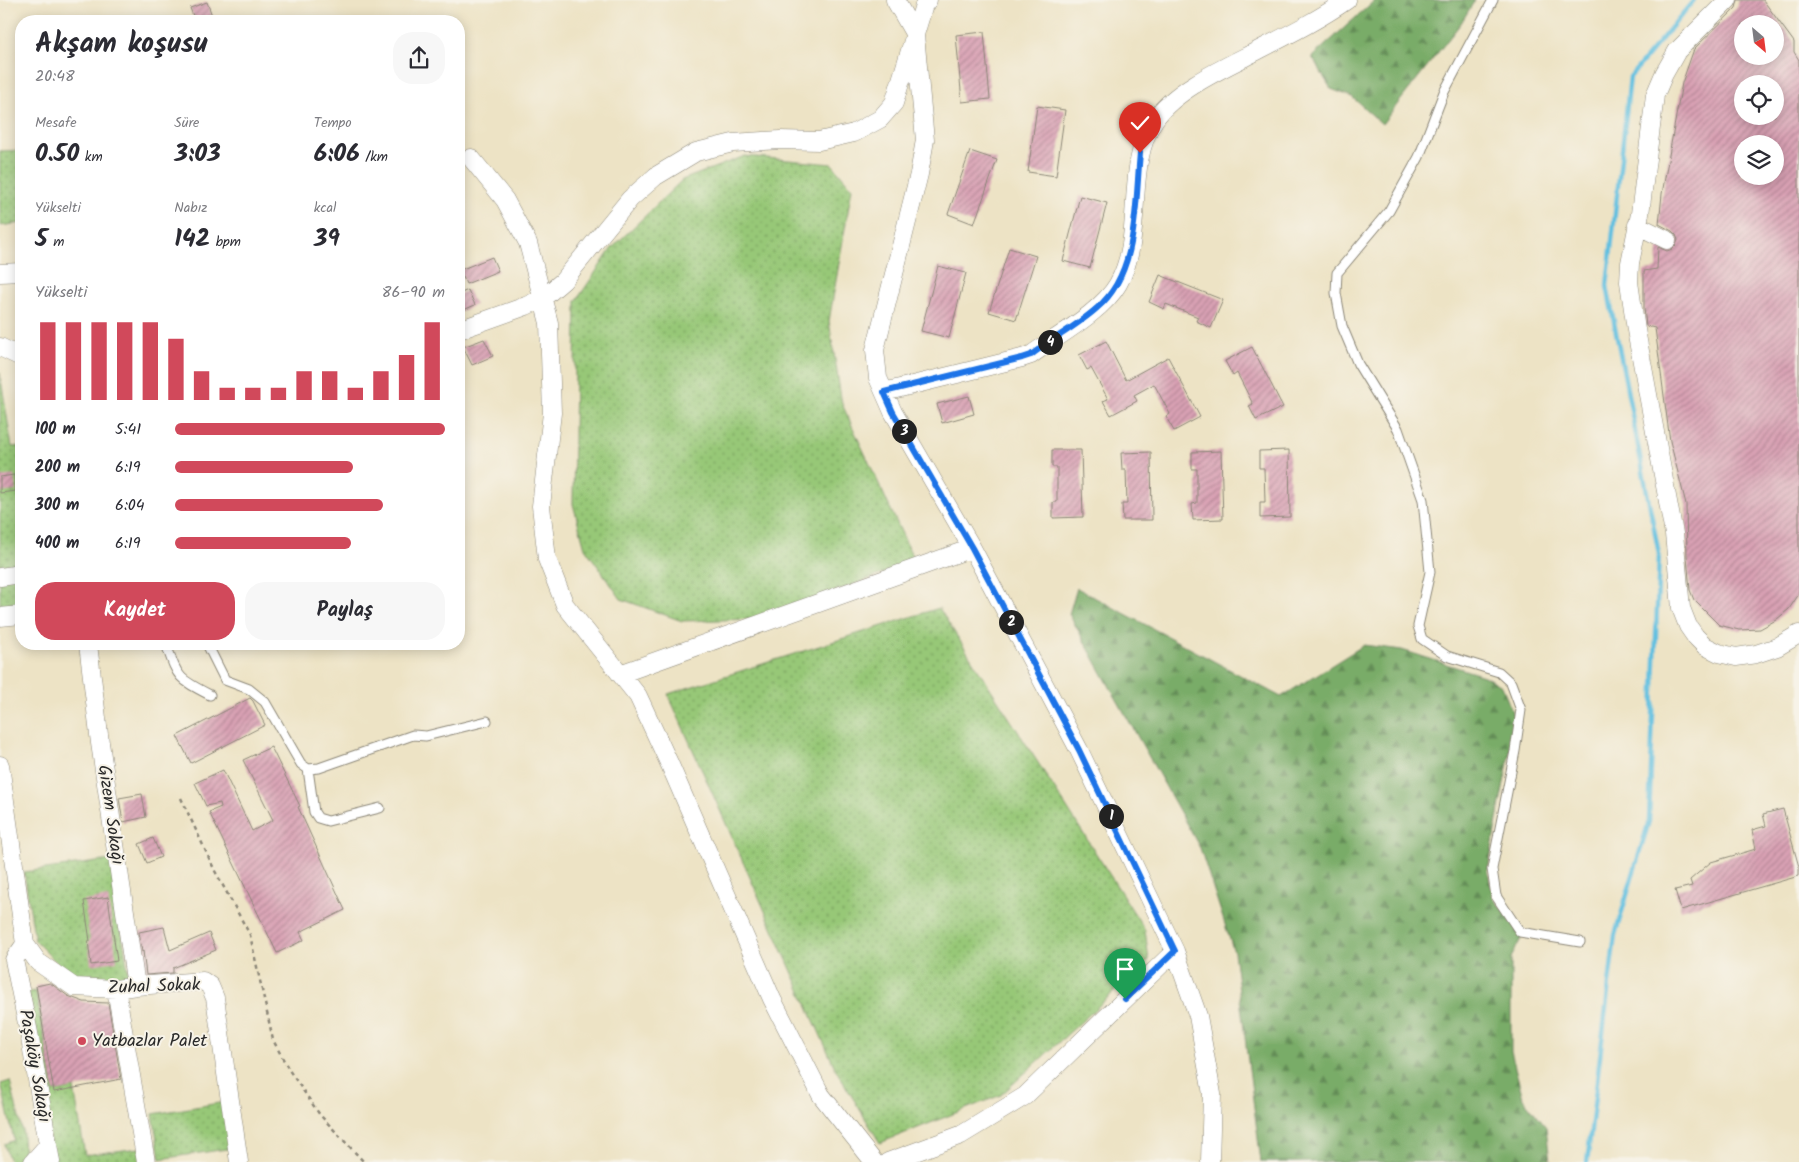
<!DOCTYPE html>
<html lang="tr">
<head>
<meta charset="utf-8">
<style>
	:root { --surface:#fff; --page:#f7f7f7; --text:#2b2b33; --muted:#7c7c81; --accent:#d1495b }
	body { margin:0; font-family:Kalam,sans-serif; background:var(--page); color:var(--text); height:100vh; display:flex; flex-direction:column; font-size:19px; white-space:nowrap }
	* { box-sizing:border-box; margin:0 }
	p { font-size:16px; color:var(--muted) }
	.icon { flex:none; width:28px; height:28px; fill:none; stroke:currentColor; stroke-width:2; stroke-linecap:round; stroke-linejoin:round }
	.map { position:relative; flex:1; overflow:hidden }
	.drawer { position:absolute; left:15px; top:15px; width:450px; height:635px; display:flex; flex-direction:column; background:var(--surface); border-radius:20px; box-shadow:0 2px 12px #0003 }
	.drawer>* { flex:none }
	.needle { width:32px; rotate:152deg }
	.controls { position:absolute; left:1734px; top:15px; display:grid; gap:10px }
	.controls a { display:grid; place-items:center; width:50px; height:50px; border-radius:50%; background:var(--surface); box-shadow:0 2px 12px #0003; font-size:25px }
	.pin { position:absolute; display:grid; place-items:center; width:42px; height:42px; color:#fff; margin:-51px -21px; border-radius:50% 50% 50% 0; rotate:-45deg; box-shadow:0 0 5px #0007 }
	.pin .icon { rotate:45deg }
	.km { position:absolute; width:25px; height:25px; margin:-12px; border-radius:50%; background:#222; color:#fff; font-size:14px; line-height:25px; text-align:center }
	.round { display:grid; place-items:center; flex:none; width:52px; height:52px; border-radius:20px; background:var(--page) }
	.headline { display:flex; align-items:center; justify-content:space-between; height:85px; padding:0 20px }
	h1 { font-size:28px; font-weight:800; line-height:38px }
	.figures { display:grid; grid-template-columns:repeat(3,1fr); gap:8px; height:85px; padding:5px 20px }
	.figures div { display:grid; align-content:center }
	.figures b { font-size:25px; font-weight:800 }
	.figures small { font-size:14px; font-weight:400 }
	.figures p { font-size:14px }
	.chart { height:140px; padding:10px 20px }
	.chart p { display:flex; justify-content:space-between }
	.chart svg { width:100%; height:90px; margin-top:5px; stroke:var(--accent); stroke-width:6 }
	.action { display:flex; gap:10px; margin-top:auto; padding:10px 20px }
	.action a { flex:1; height:58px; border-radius:20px; background:var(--accent); color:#fff; font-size:20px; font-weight:800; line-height:58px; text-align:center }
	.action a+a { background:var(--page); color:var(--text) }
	ul { padding:0 20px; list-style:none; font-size:16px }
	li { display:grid; grid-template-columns:80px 60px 1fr; align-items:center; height:38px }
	li i { height:12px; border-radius:6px; background:var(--accent) }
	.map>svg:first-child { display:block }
	.green { fill:url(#green-dots); stroke:#617a51 }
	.forest { fill:url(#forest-firs); stroke:#526c4a }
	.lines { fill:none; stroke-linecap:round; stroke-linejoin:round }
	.stream { stroke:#62c0e0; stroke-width:4.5 }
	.building { fill:url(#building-hatch); fill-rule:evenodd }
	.lane-casing { stroke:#8c8778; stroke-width:11 }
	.street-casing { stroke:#8c8778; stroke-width:19 }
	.path { stroke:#8c8778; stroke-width:2.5; stroke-dasharray:4 4; stroke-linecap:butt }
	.lane { stroke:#fff; stroke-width:9 }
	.street { stroke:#fff; stroke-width:18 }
	.route-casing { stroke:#fff; stroke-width:10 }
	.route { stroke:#1a73e8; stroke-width:6 }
	.poi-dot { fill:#d1495b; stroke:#f7f3e8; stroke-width:2 }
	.labels { text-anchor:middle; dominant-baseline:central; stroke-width:4; stroke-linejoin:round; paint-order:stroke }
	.street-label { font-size:18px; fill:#2b2b2b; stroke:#f7f3e8 }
	.poi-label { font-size:18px; fill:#2b2b2b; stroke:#f7f3e8; text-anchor:start }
</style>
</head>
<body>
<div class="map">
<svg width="1799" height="1162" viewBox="0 0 1799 1162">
	<defs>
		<pattern id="green-dots" width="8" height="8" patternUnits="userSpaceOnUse" patternTransform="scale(1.25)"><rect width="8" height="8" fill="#97c877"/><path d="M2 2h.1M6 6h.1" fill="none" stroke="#7ba362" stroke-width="1.8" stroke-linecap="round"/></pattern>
		<pattern id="forest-firs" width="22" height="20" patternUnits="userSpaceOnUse" patternTransform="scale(1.25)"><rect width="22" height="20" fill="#79ac68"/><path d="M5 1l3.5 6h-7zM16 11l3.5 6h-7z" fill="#638c56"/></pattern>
		<pattern id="building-hatch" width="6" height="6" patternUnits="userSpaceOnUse" patternTransform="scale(1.25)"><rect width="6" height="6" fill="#d9a1b4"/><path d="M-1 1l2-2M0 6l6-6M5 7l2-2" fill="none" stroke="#b08393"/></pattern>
	</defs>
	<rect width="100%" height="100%" fill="#f7f3e8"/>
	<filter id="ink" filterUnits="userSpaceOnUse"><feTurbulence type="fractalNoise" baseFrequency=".02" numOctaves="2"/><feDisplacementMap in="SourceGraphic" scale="10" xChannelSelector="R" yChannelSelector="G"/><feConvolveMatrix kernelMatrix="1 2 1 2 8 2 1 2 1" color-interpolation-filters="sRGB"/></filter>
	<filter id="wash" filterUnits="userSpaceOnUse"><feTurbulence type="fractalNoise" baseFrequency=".0096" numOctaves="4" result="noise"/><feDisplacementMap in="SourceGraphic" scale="20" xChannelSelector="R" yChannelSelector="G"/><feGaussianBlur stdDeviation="1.12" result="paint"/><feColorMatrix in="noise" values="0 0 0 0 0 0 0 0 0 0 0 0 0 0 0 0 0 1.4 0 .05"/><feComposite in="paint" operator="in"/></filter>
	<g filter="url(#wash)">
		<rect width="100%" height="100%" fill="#ede3c5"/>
		<path class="green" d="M21,150V223L0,226V151Z
			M745,156L832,164L852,188L829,321L842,404L915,562L759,619L682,621L621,599L585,548L573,504L576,301L612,248L682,180Z
			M0,373L12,447L21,446V607L0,609Z
			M939,608L1145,930L1149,960L1001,1095L880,1143L836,1070L668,694Z
			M111,860L129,978L75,981L35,941L24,872Z
			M36,991L54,1092L74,1088L85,1155L139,1148L142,1162H53L28,992Z
			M10,1081L23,1134L24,1162H10L4,1144L14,1140L1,1084Z
			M225,1102L233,1148L160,1159L153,1114Z"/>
		<path class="forest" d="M1375,0H1475L1461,23L1382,124L1352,97L1331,89L1312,57Z
			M1077,588L1281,697L1364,645L1402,650L1484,676L1502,686L1516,722L1500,803L1488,871L1493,898L1524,933L1511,958V1052L1523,1098L1546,1127L1550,1162H1261L1234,952L1200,848L1069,614Z"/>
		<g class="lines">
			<path class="stream" d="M1587,1162L1615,935L1649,821L1659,554L1607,286L1630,77L1694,0"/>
		</g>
		<g id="blocks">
			<path class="building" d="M1738,0H1763L1794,42V52L1799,60V594L1789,609L1776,620L1760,629L1739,630L1719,625L1694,600L1690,590L1687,557L1686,504L1670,441L1655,328L1646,326L1644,308V271L1657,269L1658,247L1667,251L1672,249L1676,245L1678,240L1676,235L1672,231L1659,224L1662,194L1682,83L1694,49L1736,8ZM1742,24H1775V56H1742ZM1742,84H1775V116H1742ZM1742,144H1775V176H1742Z
				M207,2L214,21H195L190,8Z
				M984,32L990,99L962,102L956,35Z
				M1037,106L1065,110L1056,176L1028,172Z
				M970,151L997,160L974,224L948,214Z
				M1080,196L1107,203L1090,268L1063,261Z
				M1009,248L1036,256L1016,320L989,312Z
				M492,257L498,271L466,284L460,270Z
				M938,266L966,273L949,338L921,331Z
				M1160,275L1223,300L1211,328L1196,321L1198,317L1166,304L1164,309L1149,302Z
				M468,290L475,305L459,312V294Z
				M484,339L493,356L472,365L463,347Z
				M1106,341L1126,380L1168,357L1200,417L1174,431L1166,417L1170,414L1154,384L1134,395L1137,401L1111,415L1103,401L1108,399L1091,368L1087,370L1079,355Z
				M1252,347L1283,407L1256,420L1249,406L1253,404L1237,373L1233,376L1225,361Z
				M969,396L974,414L942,423L937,404Z
				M1052,450H1081L1083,517L1053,518V502H1057V467H1052Z
				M1289,450L1290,517L1260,518V502H1265L1264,468H1259V451Z
				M1221,451L1223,519L1193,520L1192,504L1197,503V469H1192V452Z
				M1151,452L1152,520H1123L1122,504H1127L1126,470H1122L1121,453Z
				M14,475L16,491L0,493V477Z
				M250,698L253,701L265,725L191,763L177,736Z
				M271,747L300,806L298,807L345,910L300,932L304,940L277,953L209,812L221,807L220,803L206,806L195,783L223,770L252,831L273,820L243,760Z
				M142,794L146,817L123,822L119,798Z
				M1783,809L1799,867V876L1681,910L1675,890L1692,886L1690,880L1711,862L1756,849L1752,830L1766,826L1763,814Z
				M153,838L161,857L147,863L139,844Z
				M108,897L117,961L91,965L88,941H90L84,901Z
				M164,927L170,950L209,933L216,950L173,968V973L146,975L143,951L142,952L139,932Z
				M50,983L68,996L84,1002L108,1003L121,1079L54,1092L36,986Z"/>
		</g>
	</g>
	<g filter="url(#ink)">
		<use href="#blocks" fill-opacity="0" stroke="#8c8778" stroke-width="1"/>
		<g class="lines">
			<defs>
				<path id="lane" d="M1493,0L1444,92L1419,157L1389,211L1337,273L1336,293L1342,326L1358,364L1398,429L1423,500L1430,572L1418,626L1422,639L1447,656L1499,672L1511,683L1521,710L1515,751L1492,869L1496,896L1520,932L1580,942
					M166,644C178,678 177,678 210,695
					M207,644L225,680L249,689L265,702L301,764L308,769L319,768L413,735L426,736L487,721
					M308,769L314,812L318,818L328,821L380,808"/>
				<path id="street" d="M1728,0L1677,51L1664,74L1655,95L1640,214L1630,263L1629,282L1636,330L1674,534L1681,608L1688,626L1695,636L1705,646L1719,653L1736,657L1756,654L1777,647L1799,634
					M471,158L505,200L528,243L549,323L552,413L541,506L547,559L565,605L638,696L670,765L772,999L821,1095L874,1162
					M1637,225L1667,240
					M0,273L21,272
					M459,330L526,306L543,298L563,281L630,199L656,176L696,152L733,143L780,140L819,141L854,133L880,119L894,103L924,5L928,0
					M0,347L21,357
					M884,392L1022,358L1031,355C1057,336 1102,312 1118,284C1146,235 1123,166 1155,119C1174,91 1221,69 1251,54C1284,37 1317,21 1347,0
					M0,577L21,574
					M0,617L21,615
					M88,644L100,743L136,986
					M620,674L972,548
					M0,765L25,944L14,960L30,1038L51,1162
					M25,944L38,962L74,987L116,989L136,986L203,981L210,986L215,998L239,1162
					M1175,951L1198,1016L1212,1094L1210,1162
					M116,989L146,1162
					M33,1162L48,1145
					M888,1162L961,1135L1025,1096L1175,951L1079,750L972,548L893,412L878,378L875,350L919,174L925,140L915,35L895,0"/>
			</defs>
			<use href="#lane" class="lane-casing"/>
			<use href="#street" class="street-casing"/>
			<path class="path" d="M181,798L215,871L250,935L273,1040L289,1070L320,1115L364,1162"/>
			<use href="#lane" class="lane"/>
			<use href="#street" class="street"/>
		</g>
	</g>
	<g class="lines" filter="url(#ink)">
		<defs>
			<path id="route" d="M1125,999L1175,951L1079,750L972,548L893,412L884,392L1022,358L1031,355C1052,339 1077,326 1097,308C1139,273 1135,203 1140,153"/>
		</defs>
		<use href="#route" class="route-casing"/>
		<use href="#route" class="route"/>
	</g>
	<circle class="poi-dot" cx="82" cy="1041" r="5"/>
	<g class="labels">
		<g class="street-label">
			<text transform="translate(110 815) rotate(82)">Gizem Sokağı</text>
			<text transform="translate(154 987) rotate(-2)">Zuhal Sokak</text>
			<text transform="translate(34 1066) rotate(80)">Paşaköy Sokağı</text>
		</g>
		<g class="poi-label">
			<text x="92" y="1041">Yatbazlar Palet</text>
		</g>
	</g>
</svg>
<div class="controls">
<a><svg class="needle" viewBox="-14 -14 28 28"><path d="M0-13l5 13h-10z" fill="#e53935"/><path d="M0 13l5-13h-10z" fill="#7c7c81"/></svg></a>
<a><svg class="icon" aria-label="locate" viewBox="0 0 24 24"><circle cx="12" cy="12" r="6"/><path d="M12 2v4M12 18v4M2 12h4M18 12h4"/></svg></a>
<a><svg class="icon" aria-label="layers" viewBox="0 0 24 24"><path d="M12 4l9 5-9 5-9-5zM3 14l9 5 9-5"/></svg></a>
</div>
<div class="pin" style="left:1125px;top:999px;background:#1e9e55"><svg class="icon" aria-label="arrive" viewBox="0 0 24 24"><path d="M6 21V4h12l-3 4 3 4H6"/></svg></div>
<div class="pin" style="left:1140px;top:153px;background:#d93025"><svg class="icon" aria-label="check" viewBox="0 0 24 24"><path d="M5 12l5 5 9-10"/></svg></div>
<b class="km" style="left:1111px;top:816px">1</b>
<b class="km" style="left:1011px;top:622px">2</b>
<b class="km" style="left:904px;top:431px">3</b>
<b class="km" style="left:1050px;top:342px">4</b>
<section class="drawer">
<div class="headline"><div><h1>Akşam koşusu</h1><p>20:48</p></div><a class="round"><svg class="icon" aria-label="share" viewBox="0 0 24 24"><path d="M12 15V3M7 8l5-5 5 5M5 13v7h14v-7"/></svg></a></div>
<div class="figures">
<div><p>Mesafe</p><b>0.50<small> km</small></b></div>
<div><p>Süre</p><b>3:03</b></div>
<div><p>Tempo</p><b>6:06<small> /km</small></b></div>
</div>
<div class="figures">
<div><p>Yükselti</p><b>5<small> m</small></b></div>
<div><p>Nabız</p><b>142<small> bpm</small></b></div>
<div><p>kcal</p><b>39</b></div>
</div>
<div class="chart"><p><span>Yükselti</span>86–90 m</p>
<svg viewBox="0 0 160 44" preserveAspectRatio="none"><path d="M5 44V6M15 44V6M25 44V6M35 44V6M45 44V6M55 44V14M65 44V30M75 44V38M85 44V38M95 44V38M105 44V30M115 44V30M125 44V38M135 44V30M145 44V22M155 44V6"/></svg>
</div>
<ul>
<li><b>100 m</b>5:41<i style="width:100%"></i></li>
<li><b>200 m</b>6:19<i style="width:66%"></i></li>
<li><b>300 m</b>6:04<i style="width:77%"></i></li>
<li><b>400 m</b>6:19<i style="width:65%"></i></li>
</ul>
<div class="action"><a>Kaydet</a><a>Paylaş</a></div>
</section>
</div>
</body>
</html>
